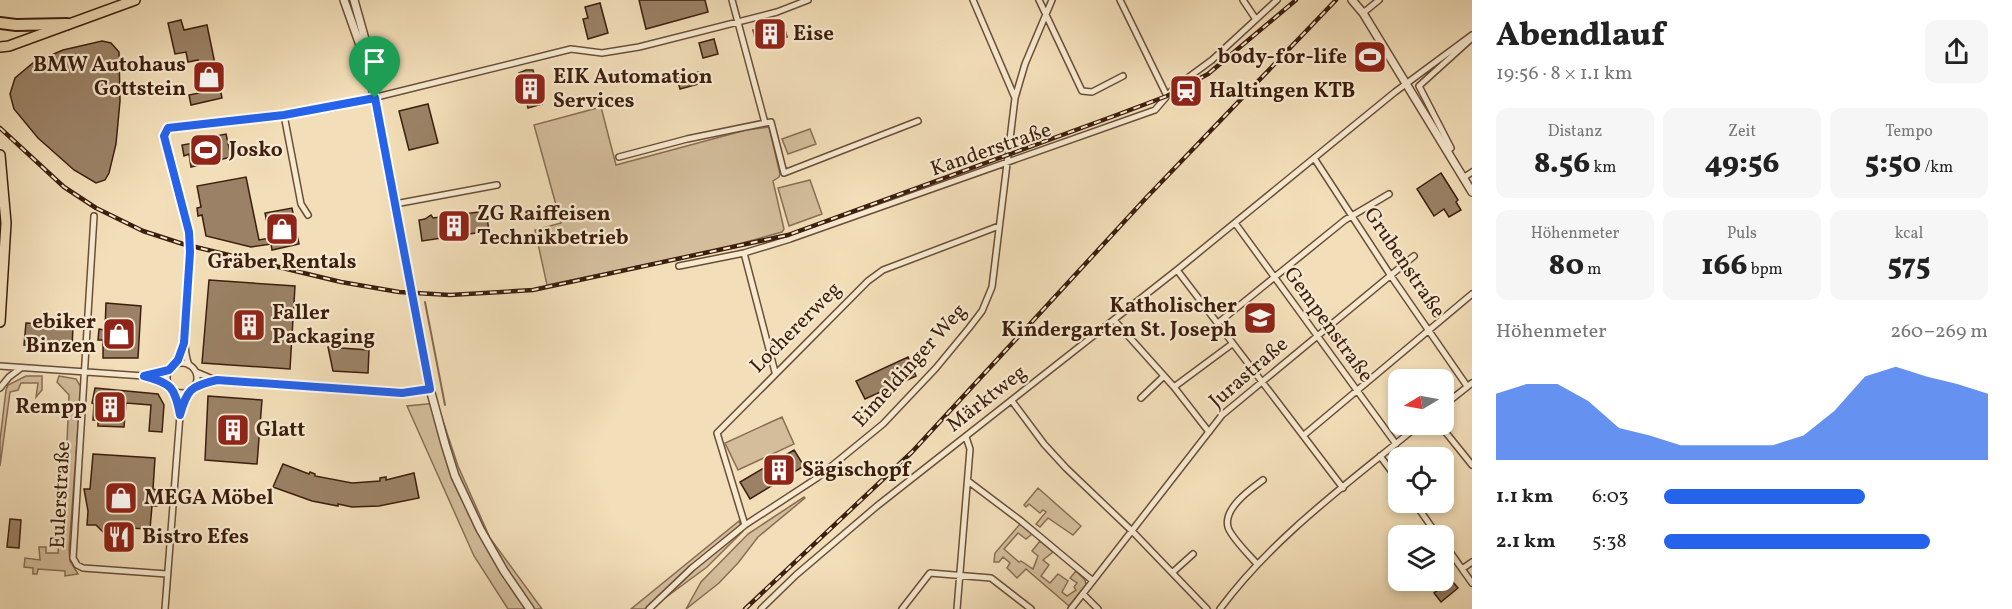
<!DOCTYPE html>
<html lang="de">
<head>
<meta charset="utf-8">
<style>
	:root { --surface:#fff; --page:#f6f6f6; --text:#222; --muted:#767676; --accent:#2563eb }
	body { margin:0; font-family:Vollkorn,serif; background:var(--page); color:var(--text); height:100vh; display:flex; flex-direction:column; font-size:22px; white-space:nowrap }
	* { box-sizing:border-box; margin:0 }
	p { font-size:20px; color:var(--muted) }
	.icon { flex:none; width:33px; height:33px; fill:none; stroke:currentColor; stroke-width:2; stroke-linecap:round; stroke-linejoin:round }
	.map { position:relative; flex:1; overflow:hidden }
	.sheet { display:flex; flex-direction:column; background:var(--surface); width:540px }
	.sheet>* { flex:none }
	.needle { width:39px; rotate:260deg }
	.fabs { position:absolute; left:1388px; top:369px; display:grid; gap:12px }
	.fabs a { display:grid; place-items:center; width:66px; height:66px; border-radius:12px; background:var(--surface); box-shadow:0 3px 9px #0003; font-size:30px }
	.pin { position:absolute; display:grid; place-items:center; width:51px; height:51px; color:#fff; margin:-62px -26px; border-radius:50% 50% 50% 0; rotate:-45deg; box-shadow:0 0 6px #0007 }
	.pin .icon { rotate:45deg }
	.round { display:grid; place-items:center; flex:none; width:63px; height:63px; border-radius:12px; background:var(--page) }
	.head { display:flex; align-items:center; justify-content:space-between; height:102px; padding:0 24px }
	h1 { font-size:33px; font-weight:800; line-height:45px }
	.metrics { display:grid; grid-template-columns:repeat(3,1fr); gap:9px; height:102px; padding:6px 24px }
	.metrics div { display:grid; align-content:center; border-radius:12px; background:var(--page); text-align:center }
	.metrics b { font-size:30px; font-weight:800 }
	.metrics small { font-size:16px; font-weight:400 }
	.metrics p { font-size:16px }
	.chart { height:168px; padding:12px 24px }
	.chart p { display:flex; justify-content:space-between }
	.chart svg { width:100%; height:108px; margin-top:6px; fill:var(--accent); opacity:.7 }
	ul { padding:0 24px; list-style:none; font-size:20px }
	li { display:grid; grid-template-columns:96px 72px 1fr; align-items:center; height:45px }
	li i { height:15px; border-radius:8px; background:var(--accent) }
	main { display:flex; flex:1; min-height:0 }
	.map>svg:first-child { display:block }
	.green { fill:#d3bd9b; stroke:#886e54; stroke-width:1.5 }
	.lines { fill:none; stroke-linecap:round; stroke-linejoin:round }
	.stream { stroke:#846a51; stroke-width:2 }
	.building { fill:#9b8266; stroke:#3c1e0e; stroke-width:1.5 }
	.minor-casing { stroke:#6a4e38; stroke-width:8 }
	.tertiary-casing { stroke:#6a4e38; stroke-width:10 }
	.primary-casing { stroke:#3c1e0e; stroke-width:12 }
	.motorway-casing { stroke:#3c1e0e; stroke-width:14 }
	.minor { stroke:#f7ead1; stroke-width:5 }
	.tertiary { stroke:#f7ead1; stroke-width:7 }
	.primary { stroke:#f2deb8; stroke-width:9 }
	.motorway { stroke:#f2deb8; stroke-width:10 }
	.rail-casing { stroke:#3c1e0e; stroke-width:4.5 }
	.rail { stroke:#f7ead1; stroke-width:2; stroke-dasharray:7; stroke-linecap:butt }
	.route-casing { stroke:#fff; stroke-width:12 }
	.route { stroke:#2563eb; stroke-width:8 }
	.labels { text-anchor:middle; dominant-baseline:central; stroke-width:4.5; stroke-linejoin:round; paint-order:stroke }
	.poi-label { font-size:21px; font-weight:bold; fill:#3c1e0e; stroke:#f7ead1; text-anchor:start }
	.street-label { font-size:21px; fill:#3c1e0e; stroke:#f7ead1 }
</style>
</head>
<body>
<main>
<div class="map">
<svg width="1472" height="609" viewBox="0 0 1472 609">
	<rect width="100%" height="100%" fill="#f2deb8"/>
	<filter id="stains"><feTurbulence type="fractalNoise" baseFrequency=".00333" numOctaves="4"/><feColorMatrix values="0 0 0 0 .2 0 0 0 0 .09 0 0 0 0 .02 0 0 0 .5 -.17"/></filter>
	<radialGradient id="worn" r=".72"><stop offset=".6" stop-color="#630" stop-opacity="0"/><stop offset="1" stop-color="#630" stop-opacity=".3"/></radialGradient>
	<path class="green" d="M601,107L616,165L746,130L769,127L780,174L779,177L773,181L784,229L782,232L721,249L547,285L535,230L561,223L534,125Z
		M810,129L816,144L788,154L782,139Z
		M810,180L822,214L789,226L778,188Z
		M26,376H42V390L36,397L38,383H21L18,390L10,392L0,466V440L6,390L8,385Z
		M59,376L76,379L81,387L69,549L70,561L78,574L65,576V571L38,569L37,574H33V568L24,567L25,558L40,560L39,547H46V553H58L61,494H64L65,490L69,395L57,382Z
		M437,403L458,466L490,538L542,609H508L474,556L407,406Z
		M782,417L794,444L738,470L725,443Z
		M1038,488L1081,526L1073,535L1048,518L1040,527L1036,524L1046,512L1043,510L1040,513L1029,504L1026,507L1024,505Z
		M804,497L805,498L758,537L738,563L719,583L686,609L701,582L748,534Z
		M739,521L743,531L707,567L650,609H631Z
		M1020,524L1032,534L1026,539L1018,533L1004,549L1019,562L1021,561L1033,569L1038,556L1032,551L1040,541L1053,552L1043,560L1049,565L1041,576L1050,583L1058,574L1068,581L1062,592L1067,596L1076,590L1074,587L1077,583L1070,578L1076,571L1085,580L1086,585L1069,606L1026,569L1017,578L1007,568L1010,563L1003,557L999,562H994L995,553Z"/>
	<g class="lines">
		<path class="stream" d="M425,302L445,405"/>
	</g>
	<path class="building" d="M639,0H705L708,12L646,29Z
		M600,3L608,33L588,39L583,19L588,18L585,7Z
		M181,20L184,30L207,25L222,98L191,105L189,95L204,92L198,60L188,62L186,52L175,54L168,23Z
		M783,22L787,37L757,46L753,30Z
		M714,39L718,54L703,58L699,43Z
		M102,41L111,43L119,52L120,101L116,144L109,173L105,180L96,183L74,170L38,138L14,109L10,94L15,78L33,63L63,50Z
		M526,70H533L542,104L528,108L519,73Z
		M699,72L702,83L680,89L677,78Z
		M428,104L438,143L409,150L399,111Z
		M226,134L231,157L191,167L189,154L184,156L182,145L200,142L199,139Z
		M1441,173L1458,200L1456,202L1461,210L1449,217L1444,209L1434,216L1417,189Z
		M246,177L259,240L270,238L265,213L292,208L299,244L272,250L271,244L251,247L206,236L202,215L198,216L197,208L201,207L197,186Z
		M486,211L489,231L422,241L419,220L425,219L431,215L433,218Z
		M209,280L295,286L290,369L202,363Z
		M106,303L141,306L138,358H103V340H98L99,329L105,330Z
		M26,323L73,326L72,349L56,348L43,352L42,346L24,345Z
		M340,345L341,348L369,350L368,373L333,371L328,347Z
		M908,357L916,376L865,399L856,381Z
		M95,388L158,394L164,405L162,432L149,431L151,405L126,403L124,427L98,426V420H93L94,404L92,403Z
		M208,396L262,400L257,464L205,460Z
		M794,450L804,466L750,499L740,482Z
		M93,454L155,458L153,489L157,490V506H152L150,529L127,528L125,546L106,535L96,525H87L88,511L84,489H90Z
		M283,464L309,474L310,472L315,474V476L352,483L380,481V478L386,477V480L414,473L419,498L379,506L352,507L338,504V506L312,501L273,487Z
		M10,519L21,520L19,548L7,547Z
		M1451,580L1458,588L1441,602L1434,593Z"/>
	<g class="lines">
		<defs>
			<path id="minor" d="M732,0L765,123
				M973,0L1015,98
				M1039,0L1082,91L1092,92L1123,76
				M1120,0L1167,96
				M1243,0L1255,18
				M1363,13L1379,0
				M284,115L301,204L308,215
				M765,123L771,122L784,173L918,121
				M1447,151L1451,148L1419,86L1472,38
				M619,157L687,139L765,123
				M1314,158L1391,276L1467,386
				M1463,178L1472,172
				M395,204L497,185
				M94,216L73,558L77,565L83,568L167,574
				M1235,223L1396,444
				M744,253L775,372
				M679,266L744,253L790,239L1155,110L1174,88L1212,60L1277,0
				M1177,270L1343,488
				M1114,320L1174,387L1209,432
				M1218,323L1345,220L1389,194
				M167 378a15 15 0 1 1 30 0a15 15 0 1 1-30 0Z
				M175,364L184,345
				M189,365C178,341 192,268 189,235C186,205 172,166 164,136L168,128L332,108L571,49L602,53L639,47L777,12L808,0
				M0,366L144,376L168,384
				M196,372L215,380
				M147,375L169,370
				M194,386L217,380L402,393L430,389
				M1174,387L1232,344
				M0,388L9,377L21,368
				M174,391L179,413
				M1141,398L1164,376
				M1012,401L1044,444L1066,468L1133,532L1207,609
				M1443,406L1472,383
				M1439,424L1472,465
				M1304,435L1472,294
				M1380,456L1398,480
				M968,481L1021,521L1093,581
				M1414,502L1438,536
				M745,525L717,433L868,281L883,270L999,226
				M1443,542L1472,583
				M1257,564C1250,556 1230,536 1228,527C1223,508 1251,489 1263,480
				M1462,569L1472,562
				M1173,572L1193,554
				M1083,594L1098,609
				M165,609L180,415L188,391
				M649,609L692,568L745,525L817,478L883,424L936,368L969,328L982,311L992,287L1015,98L1025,64L1052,0
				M761,609L796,575L877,506L1177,270L1395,92L1472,35
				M902,609L930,573L991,578L1031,609
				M957,609L970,449L966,437
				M1071,609L1222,415L1414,256
				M1220,609C1274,536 1350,482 1420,424"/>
			<path id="tertiary" d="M344,0L367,65
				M354,0L368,50L369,70L430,389L445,444L455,476L480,529L504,571L530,609
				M1352,0L1363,13L1472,192"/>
			<path id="primary" d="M0,47L9,46L135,0
				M0,155L6,223L0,322"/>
			<path id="motorway" d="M0,23L16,25L67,24"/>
		</defs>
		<use href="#minor" class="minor-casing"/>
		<use href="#tertiary" class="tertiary-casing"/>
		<use href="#primary" class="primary-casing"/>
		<use href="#motorway" class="motorway-casing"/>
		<use href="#minor" class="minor"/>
		<use href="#tertiary" class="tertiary"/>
		<use href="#primary" class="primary"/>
		<use href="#motorway" class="motorway"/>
		<defs>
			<path id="rail" d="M0,128L64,187L96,208L143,231L183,244L341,282L399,292L450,295L533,290L788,235L1114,116L1167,96L1208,74L1296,0
				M745,609L912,452L1146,198L1336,0"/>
		</defs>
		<use href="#rail" class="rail-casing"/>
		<use href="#rail" class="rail"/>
	</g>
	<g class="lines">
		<defs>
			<path id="route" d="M375,98L430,389L402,393L217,380C190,386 187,390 180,415C175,388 172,383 144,376L169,370L178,360L184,343L190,252L189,232L164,136L168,128L284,115Z"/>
		</defs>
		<use href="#route" class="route-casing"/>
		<use href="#route" class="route"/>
	</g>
	<defs>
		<symbol id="building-square" viewBox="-11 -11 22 22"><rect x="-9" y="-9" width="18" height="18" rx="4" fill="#8f2418" stroke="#f7ead1"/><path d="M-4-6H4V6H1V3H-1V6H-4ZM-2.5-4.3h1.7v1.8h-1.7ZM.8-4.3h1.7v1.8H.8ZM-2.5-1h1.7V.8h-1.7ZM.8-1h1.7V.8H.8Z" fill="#fff"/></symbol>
		<symbol id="stadium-square" viewBox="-11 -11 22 22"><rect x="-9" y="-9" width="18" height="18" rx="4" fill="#8f2418" stroke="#f7ead1"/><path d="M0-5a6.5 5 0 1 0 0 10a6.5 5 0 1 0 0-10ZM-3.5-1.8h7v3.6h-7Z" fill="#fff"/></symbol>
		<symbol id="shop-square" viewBox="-11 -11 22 22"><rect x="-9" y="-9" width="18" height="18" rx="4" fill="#8f2418" stroke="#f7ead1"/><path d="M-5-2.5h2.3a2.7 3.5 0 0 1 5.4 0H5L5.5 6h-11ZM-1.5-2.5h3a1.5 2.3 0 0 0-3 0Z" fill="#fff"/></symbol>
		<symbol id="station-square" viewBox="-11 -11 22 22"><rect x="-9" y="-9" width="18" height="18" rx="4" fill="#8f2418" stroke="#f7ead1"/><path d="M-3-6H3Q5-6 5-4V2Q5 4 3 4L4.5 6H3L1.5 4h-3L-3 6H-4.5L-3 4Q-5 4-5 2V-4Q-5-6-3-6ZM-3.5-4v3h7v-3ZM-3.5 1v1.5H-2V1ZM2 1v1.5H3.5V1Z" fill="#fff"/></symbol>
		<symbol id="school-square" viewBox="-11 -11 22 22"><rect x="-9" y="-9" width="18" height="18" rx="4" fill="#8f2418" stroke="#f7ead1"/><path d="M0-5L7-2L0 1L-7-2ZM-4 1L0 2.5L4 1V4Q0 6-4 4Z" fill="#fff"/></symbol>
		<symbol id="restaurant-square" viewBox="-11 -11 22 22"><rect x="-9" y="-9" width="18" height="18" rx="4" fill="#8f2418" stroke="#f7ead1"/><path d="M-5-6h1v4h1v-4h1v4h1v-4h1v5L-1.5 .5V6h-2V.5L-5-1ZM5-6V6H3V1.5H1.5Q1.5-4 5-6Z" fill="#fff"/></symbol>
	</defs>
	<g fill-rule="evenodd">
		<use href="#building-square" x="751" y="15" width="38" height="38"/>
		<use href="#stadium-square" x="1351" y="38" width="38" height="38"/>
		<use href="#shop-square" x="190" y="58" width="38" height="38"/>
		<use href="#building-square" x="511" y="70" width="38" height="38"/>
		<use href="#station-square" x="1167" y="72" width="38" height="38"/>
		<use href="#stadium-square" x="187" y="131" width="38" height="38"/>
		<use href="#building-square" x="435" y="207" width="38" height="38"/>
		<use href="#shop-square" x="263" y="210" width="38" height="38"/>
		<use href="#school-square" x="1241" y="299" width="38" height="38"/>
		<use href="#building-square" x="230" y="306" width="38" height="38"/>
		<use href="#shop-square" x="100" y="315" width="38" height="38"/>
		<use href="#building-square" x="91" y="388" width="38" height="38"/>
		<use href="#building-square" x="214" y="411" width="38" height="38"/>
		<use href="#building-square" x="760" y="451" width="38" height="38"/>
		<use href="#shop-square" x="102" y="479" width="38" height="38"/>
		<use href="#restaurant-square" x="100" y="518" width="38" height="38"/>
	</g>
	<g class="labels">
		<g class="poi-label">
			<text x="793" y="34">Eise</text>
			<text x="1347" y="57" text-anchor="end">body-for-life</text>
			<text x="186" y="65" text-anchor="end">BMW Autohaus<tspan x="186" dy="24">Gottstein</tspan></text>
			<text x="553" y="77">EIK Automation<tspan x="553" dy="24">Services</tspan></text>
			<text x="1209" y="91">Haltingen KTB</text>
			<text x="229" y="150">Josko</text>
			<text x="477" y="214">ZG Raiffeisen<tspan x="477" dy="24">Technikbetrieb</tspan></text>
			<text x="282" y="262" text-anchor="middle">Gräber Rentals</text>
			<text x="1237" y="306" text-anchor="end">Katholischer<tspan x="1237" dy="24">Kindergarten St. Joseph</tspan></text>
			<text x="272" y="313">Faller<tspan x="272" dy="24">Packaging</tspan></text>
			<text x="96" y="322" text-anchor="end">ebiker<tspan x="96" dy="24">Binzen</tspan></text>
			<text x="87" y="407" text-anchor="end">Rempp</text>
			<text x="256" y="430">Glatt</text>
			<text x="802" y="470">Sägischopf</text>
			<text x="144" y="498">MEGA Möbel</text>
			<text x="142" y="537">Bistro Efes</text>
		</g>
		<g class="street-label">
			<text transform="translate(991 150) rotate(-19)">Kanderstraße</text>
			<text transform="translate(1404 263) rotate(56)">Grubenstraße</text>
			<text transform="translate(1328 325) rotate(54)">Gempenstraße</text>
			<text transform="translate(796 328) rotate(-45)">Lochererweg</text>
			<text transform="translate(910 366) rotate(-48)">Eimeldinger Weg</text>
			<text transform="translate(1249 373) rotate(-41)">Jurastraße</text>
			<text transform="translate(987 399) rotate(-38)">Märktweg</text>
			<text transform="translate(61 495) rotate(-87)">Eulerstraße</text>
		</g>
	</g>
	<rect width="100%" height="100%" filter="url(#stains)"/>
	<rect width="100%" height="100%" fill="url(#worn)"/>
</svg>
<div class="fabs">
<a><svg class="needle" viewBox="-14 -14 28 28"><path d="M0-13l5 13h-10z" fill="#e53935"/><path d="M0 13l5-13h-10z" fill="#767676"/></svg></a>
<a><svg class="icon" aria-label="locate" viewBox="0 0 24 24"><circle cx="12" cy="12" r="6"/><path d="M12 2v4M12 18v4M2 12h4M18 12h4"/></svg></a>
<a><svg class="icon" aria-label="layers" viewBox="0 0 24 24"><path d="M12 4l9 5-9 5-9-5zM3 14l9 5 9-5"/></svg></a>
</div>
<div class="pin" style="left:375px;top:98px;background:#1e9e55"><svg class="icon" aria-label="arrive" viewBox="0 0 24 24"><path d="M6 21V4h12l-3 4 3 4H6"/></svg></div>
</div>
<section class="sheet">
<div class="head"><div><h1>Abendlauf</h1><p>19:56 · 8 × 1.1 km</p></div><a class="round"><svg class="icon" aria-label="share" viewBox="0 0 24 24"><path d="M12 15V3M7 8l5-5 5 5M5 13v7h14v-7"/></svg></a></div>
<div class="metrics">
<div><p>Distanz</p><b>8.56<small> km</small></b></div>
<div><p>Zeit</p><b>49:56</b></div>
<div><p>Tempo</p><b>5:50<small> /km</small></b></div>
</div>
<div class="metrics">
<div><p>Höhenmeter</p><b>80<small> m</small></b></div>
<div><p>Puls</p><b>166<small> bpm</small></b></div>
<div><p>kcal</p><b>575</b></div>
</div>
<div class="chart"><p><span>Höhenmeter</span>260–269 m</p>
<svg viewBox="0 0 160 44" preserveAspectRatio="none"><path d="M0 44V17L10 13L20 13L30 20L40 31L50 34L60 38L70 38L80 38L90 38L100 34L110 24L120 10L130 6L140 10L150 13L160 17V44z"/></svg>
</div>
<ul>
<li><b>1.1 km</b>6:03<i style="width:62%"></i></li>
<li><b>2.1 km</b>5:38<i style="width:82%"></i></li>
</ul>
</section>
</main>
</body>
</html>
